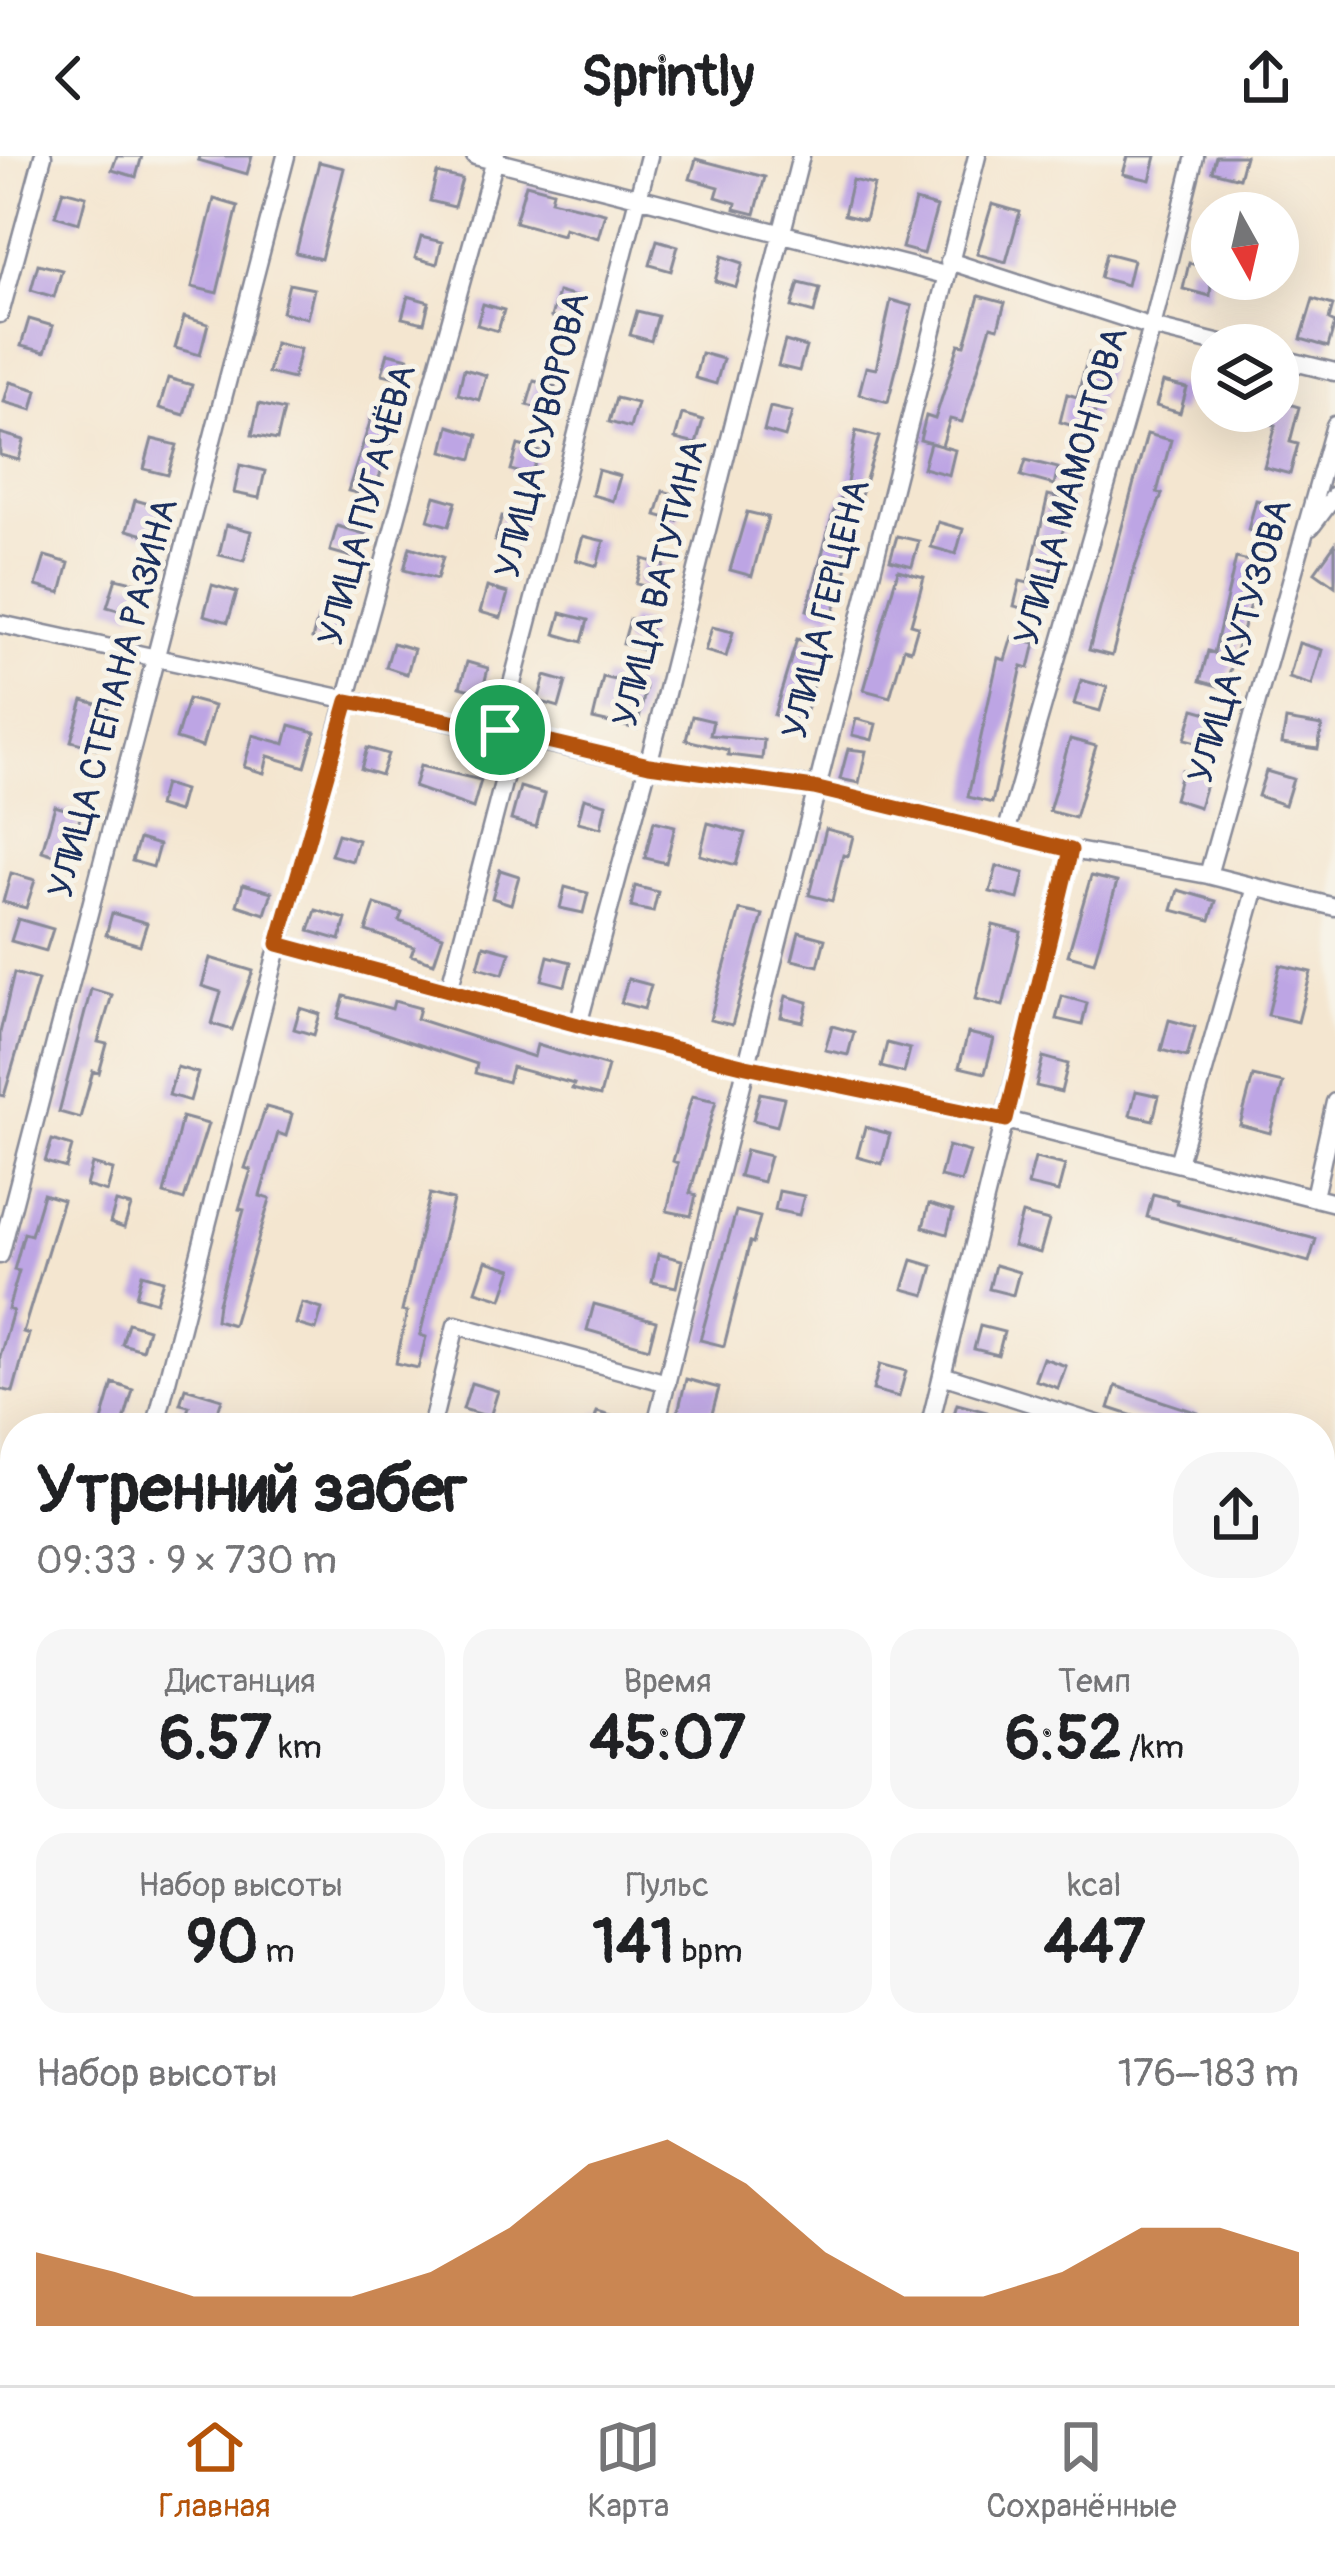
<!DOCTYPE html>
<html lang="ru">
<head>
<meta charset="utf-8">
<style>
	:root { --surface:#fff; --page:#f6f6f6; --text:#202124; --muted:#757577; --line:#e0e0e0; --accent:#b45309 }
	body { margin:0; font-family:Pangolin,sans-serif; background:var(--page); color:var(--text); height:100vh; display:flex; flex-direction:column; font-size:45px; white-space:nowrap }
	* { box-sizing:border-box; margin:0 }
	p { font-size:39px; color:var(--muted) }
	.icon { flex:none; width:66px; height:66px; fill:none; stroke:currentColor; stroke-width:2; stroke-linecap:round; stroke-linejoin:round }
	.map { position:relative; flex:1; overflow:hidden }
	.details { position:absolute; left:0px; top:1257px; width:1335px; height:972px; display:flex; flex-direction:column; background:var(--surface); border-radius:48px 48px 0 0; box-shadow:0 12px 48px #0002 }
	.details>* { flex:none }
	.needle { width:78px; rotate:172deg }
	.controls { position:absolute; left:1191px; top:36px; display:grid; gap:24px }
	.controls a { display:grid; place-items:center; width:108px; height:108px; border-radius:50%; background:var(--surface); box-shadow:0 12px 48px #0002; font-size:60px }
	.pin { position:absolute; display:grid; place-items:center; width:102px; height:102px; color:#fff; margin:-51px; border:6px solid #fff; border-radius:50%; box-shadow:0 3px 12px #0007 }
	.round { display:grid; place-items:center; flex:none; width:126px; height:126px; border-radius:48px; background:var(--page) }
	.overview { display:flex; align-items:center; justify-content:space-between; height:204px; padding:0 36px }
	h1 { font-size:66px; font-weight:700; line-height:90px }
	.metrics { display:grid; grid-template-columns:repeat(3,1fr); gap:18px; height:204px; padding:12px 36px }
	.metrics div { display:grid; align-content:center; border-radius:30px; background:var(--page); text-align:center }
	.metrics b { font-size:60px; font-weight:700 }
	.metrics small { font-size:33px; font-weight:400 }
	.metrics p { font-size:33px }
	.chart { height:336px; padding:24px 36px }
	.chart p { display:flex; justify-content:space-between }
	.chart svg { width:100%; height:216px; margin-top:12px; fill:var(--accent); opacity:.7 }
	header { display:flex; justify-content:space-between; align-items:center; height:156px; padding:0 36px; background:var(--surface); font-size:54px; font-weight:700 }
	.dock { display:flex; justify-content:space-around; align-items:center; height:168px; border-top:3px solid var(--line); background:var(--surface); font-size:33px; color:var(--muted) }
	.dock a { display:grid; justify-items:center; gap:6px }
	.dock .on { color:var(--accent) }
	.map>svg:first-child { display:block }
	.green { fill:#79d399; stroke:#4a817c; stroke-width:3 }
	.building { fill:#bda5e4 }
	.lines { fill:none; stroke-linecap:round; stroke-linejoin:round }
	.street-casing { stroke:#888a97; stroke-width:21 }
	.street { stroke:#fff; stroke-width:16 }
	.route-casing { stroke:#fff; stroke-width:24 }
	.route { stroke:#b45309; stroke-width:15 }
	.labels { text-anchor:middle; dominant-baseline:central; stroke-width:10; stroke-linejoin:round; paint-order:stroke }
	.street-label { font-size:36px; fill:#1b2f5e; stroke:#f7f3e8 }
</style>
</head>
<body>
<header><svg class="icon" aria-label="back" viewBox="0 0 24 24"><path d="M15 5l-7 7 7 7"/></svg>Sprintly<svg class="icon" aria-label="share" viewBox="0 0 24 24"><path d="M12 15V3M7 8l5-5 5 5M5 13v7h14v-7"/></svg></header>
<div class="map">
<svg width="1335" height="2229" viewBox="0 0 1335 2229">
	<rect width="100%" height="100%" fill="#f7f3e8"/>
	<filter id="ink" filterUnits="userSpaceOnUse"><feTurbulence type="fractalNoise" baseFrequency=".00833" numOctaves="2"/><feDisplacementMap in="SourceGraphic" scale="24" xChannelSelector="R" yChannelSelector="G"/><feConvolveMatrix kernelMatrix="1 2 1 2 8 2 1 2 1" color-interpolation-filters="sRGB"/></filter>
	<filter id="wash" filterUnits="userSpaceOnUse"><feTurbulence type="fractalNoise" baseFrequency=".004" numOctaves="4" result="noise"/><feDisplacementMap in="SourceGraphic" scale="48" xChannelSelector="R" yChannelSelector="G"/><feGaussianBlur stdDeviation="2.7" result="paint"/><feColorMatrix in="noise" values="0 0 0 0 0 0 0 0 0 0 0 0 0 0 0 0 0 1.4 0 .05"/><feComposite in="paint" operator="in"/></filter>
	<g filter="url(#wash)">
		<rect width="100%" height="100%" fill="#f4e6d0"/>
		<path class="green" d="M1335,1994V2229H1161L1166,2222L1183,2228L1192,2214H1320V2017Z"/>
		<g id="blocks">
			<path class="building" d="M117,0H142L136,21L112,14Z
				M199,0H252L247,18L198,4Z
				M1128,0H1156L1150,24L1123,18Z
				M1216,0H1245L1239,22L1212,15Z
				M696,3L765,21L755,58L735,53L736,47L716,41L719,31L690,23Z
				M319,6L344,12L321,103L296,97Z
				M437,17L462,23L454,51L430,45Z
				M852,24L874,29L865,64L844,59Z
				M526,28L553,35L551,44L605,57L598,82L564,72L562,79L515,66Z
				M63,34L86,40L79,67L55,60Z
				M214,43L238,50L217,137L192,131Z
				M915,45L937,51L924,98L902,92Z
				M992,48L1020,56L1006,106L977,98Z
				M421,81L442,86L437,108L415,102Z
				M657,84L678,90L671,115L650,109Z
				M1106,97L1133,104L1127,129L1100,122Z
				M722,100L743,107L736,131L715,125Z
				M1189,107L1212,113L1210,140L1183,133Z
				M38,108L62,114L54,141L31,134Z
				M799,127L820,132L814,157L792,151Z
				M289,128L314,133L307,162L282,156Z
				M558,136L579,142L572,167L551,161Z
				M408,140L429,146L424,167L402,162Z
				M979,140L1005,147L998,172L991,170L962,266L950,263L942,290L920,284L926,260L935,263L959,188L965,189Z
				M1313,143L1333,149L1329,164L1335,167L1328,191L1301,183Z
				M891,144L912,150L888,246L859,238L866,211L876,213Z
				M483,148L504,154L498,175L477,169Z
				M637,155L658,160L651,185L630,179Z
				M184,161L208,168L200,199L175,192Z
				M29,163L53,170L45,196L21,190Z
				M785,185L806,191L799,215L778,210Z
				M275,187L300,193L293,223L268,217Z
				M388,197L409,202L404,223L382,218Z
				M701,197L723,203L716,228L695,222Z
				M1089,197L1109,202L1090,275L1060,266L1067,238L1077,241Z
				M464,213L486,219L479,244L458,238Z
				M168,222L192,229L184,259L159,252Z
				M534,225L555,230L548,255L527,249Z
				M10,226L37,234L32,254L4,246Z
				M1163,226L1187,232L1180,257L1156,250Z
				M616,242L637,247L630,272L609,266Z
				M1278,245L1299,251L1290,286L1298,288L1290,318L1264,311L1276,269L1242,260V255H1278Z
				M259,248L284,254L277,284L252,279Z
				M770,251L792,256L785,281L764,275Z
				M682,258L703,264L696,288L675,283Z
				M371,263L396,270L373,341L348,335Z
				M449,270L478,279L472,303L443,295Z
				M856,275L879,281L840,408L847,410L832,461L807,454L833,357L846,333Z
				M0,277L24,284L19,304L0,299Z
				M1147,278L1171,284L1157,336L1162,338L1135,411L1112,500L1089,494Z
				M152,283L177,289L168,319L144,313Z
				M930,287L955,294L949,319L923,312Z
				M518,289L539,295L532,320L511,314Z
				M1026,304L1058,312L1054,329L1021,320Z
				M240,309L265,315L259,342L234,337Z
				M598,314L620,320L613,345L592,339Z
				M663,335L684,341L677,365L656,359Z
				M1048,339L1072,345L1038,456L1014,450L1020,425L1028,427Z
				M435,340L456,346L449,370L428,364Z
				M135,344L160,351L151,381L127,374Z
				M1256,344L1277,350L1269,380L1248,374Z
				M747,356L768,361L752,420L730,414Z
				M502,360L523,366L517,391L495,385Z
				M938,366L963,373L956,398L931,391Z
				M226,369L251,375L244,405L219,399Z
				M337,370L365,378L358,403L330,395Z
				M583,380L604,385L597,410L576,404Z
				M897,380L919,385L912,410L890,404Z
				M1335,388V430L1315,416Z
				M410,391L443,401L437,423L404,414Z
				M45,400L69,407L61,437L36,430Z
				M1236,402L1262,408L1225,532L1200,525L1208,495L1214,497Z
				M643,403L664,409L657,433L636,428Z
				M898,414L924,421L911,468L918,470L911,494L904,492L890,541L864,534Z
				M116,422L141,428L132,458L107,451Z
				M212,429L237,436L228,466L204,459Z
				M487,431L508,437L501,462L480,456Z
				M561,457L588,464L582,486L555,478Z
				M318,462L339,467L333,489L312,483Z
				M630,463L651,470L644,494L623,488Z
				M712,471L733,476L726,501L705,495Z
				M1012,481L1035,487L1029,512L1022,510L992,647L968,641L998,502L1005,504Z
				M797,483L823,490L803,566L774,559Z
				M393,487L414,493L407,518L386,511Z
				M1299,487L1322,494L1312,529L1289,522Z
				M467,506L488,512L482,537L460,531Z
				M545,520L566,526L559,551L538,545Z
				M603,521L646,531L637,573L593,563Z
				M1081,524L1107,531L1100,555L1074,548Z
				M188,543L214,550L202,591L176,583Z
				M83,544L108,551L96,592L71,585Z
				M1194,553L1219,560L1211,590L1185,583Z
				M692,560L713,565L710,579L764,584L762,603L728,599V594L686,584Z
				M856,563L876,568L872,584L852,579Z
				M1286,564L1322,570L1318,593L1282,588Z
				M290,569L315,576L305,611L268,600L264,617L244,611L253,579L285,588Z
				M1070,583L1096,590L1075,662L1049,655Z
				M367,592L388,598L381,619L361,613Z
				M848,593L866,595L859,627L840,623Z
				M420,610L481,624L473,652L414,631Z
				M1182,614L1208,621L1199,651L1174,643Z
				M1266,615L1293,623L1285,649L1258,640Z
				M164,628L184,634L178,656L158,650Z
				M520,631L545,638L536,671L511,664Z
				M584,642L606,648L601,672L578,666Z
				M55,650L81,658L68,703L42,695Z
				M654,665L675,670L666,707L645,702Z
				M708,667L745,677L736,709L700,699Z
				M826,673L853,680L848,700L843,699L832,745L809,739Z
				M338,678L358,684L352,705L331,699Z
				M139,683L159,689L153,711L132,705Z
				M997,710L1024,717L1018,743L990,736Z
				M500,714L519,720L511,748L492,742Z
				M11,717L35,724L26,752L3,746Z
				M1091,720L1117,726L1094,806L1068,799Z
				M243,728L272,736L265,758L237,749Z
				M635,730L658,736L653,756L631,751Z
				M565,731L588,737L583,757L560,752Z
				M1178,734L1216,745L1210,764L1172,754Z
				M375,748L402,757L399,765L443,780L434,807L411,799L414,791L366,775Z
				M316,754L346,763L340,784L309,775Z
				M740,754L763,759L732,869L710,864Z
				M112,757L147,767L140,789L106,779Z
				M18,763L53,773L46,795L11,785Z
				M993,769L1021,776L1003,850L976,843Z
				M799,776L825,783L818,810L792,804Z
				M484,789L510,796L503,818L478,811Z
				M548,800L571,806L565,830L542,824Z
				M210,802L253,815L232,874L212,868L221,836L202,830Z
				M1280,809L1311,816L1298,866L1268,859Z
				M14,817L38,824L4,940L0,939V877Z
				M628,823L651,829L644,853L621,847Z
				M91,833L112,839L98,886L107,888L99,917L93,915L80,962L59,956Z
				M344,840L392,853L394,845L420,852L417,863L534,901L537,889L608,910L600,940L572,933L574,928L512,911L508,926L475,917L477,908L338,862Z
				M786,840L808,846L803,866L781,861Z
				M1062,840L1087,847L1082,869L1056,863Z
				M300,852L320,858L314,879L294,873Z
				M1169,864L1195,871L1187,901L1161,894Z
				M832,870L854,876L848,899L825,894Z
				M968,877L994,883L985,917L959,911Z
				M887,887L910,893L904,917L881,911Z
				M1043,901L1068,908L1061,936L1036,930Z
				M177,911L198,917L190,945L169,939Z
				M1253,920L1283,927L1270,977L1240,969Z
				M1136,935L1159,940L1153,964L1130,959Z
				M760,937L784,942L777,970L753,964Z
				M692,940L716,945L690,1037L696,1039L691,1060L667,1055L678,1007L673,1005Z
				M266,951L292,958L286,980L278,977L260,1040L270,1043L233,1169L216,1164L218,1147L244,1054L239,1053L251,1014L245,1012Z
				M182,961L208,968L184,1044L164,1038Z
				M865,971L890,978L882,1008L857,1001Z
				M52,984L72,990L66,1012L45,1006Z
				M948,990L970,996L961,1026L940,1021Z
				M746,994L770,1000L763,1026L739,1020Z
				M1035,1002L1065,1009L1058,1036L1028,1029Z
				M92,1008L113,1014L107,1036L86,1030Z
				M779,1035L804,1040L799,1059L775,1054Z
				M43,1038L63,1044L23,1176L29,1178L13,1236L0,1233V1200L13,1155L8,1153L19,1115L14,1114L24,1077L31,1079Z
				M430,1038L453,1044L420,1179L426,1181L418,1212L396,1207L407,1156L402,1155Z
				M1153,1038L1177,1044L1176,1047L1316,1083L1309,1106L1147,1061Z
				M116,1046L131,1050L124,1072L110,1067Z
				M929,1048L953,1055L947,1078L923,1071Z
				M736,1055L760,1061L753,1087L750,1086L724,1190L700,1184Z
				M1022,1058L1049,1065L1040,1097L1013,1090Z
				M658,1098L682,1104L676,1131L652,1126Z
				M912,1104L933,1110L925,1139L903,1133Z
				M486,1105L512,1113L502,1143L476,1135Z
				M995,1109L1019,1116L1013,1139L989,1133Z
				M142,1118L163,1124L156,1146L136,1140Z
				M302,1147L322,1153L316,1174L296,1168Z
				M594,1148L656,1165L649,1192L587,1174Z
				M128,1167L148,1173L142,1194L122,1188Z
				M980,1170L1004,1176L998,1199L974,1193Z
				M1043,1202L1066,1210L1058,1232L1035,1224Z
				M880,1208L906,1215L899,1241L873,1234Z
				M686,1223L719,1232L710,1265L678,1256Z
				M113,1227L133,1234L122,1272H100Z
				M471,1227L498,1235L490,1261L463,1253Z
				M1116,1230L1198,1257L1193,1272H1170L1109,1252Z
				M185,1232L222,1243L217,1258L210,1256L205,1272H183L189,1250L180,1248Z
				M957,1248L987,1256L983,1272H950Z
				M597,1256L639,1268L638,1272H592Z
				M1335,1854V1890L1320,1880Z
				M0,2040L15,2044L6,2079H0Z
				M11,2214H63L59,2229L11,2219Z
				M104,2214L130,2217L127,2229H100Z
				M355,2214H375L369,2229H349Z
				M432,2214L454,2217L451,2229H428Z
				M1085,2214H1113L1105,2229H1087L1079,2224Z"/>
		</g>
	</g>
	<g filter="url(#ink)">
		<use href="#blocks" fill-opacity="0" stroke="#888a97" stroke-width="3"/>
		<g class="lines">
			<defs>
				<path id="street" d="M475,0L945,119
					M949,105L1152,171L1225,189
					M0,158L43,0
					M1278,202L1335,216
					M1311,371L1335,339
					M0,468L648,609L814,631L1071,694L1208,719L1335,751
					M500,574L649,0
					M1006,677L1152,171L1195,0
					M1208,719L1335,269
					M279,788L578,869L746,910L1006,964L1335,1047
					M449,834L516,577
					M578,869L648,609L801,0
					M1178,1007L1256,731
					M1314,1041L1335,946
					M0,1099L286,0
					M942,1219L1110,1272
					M155,1272L279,788L496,0
					M431,1272L456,1169L667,1227
					M655,1272L977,0
					M929,1272L1071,694
					M1320,1431L1335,1409
					M0,1877L15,1818
					M1320,1982L1335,1961
					M0,2091L15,2095
					M83,2229L87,2214
					M237,2229L241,2214
					M402,2229L406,2214
					M551,2229L554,2214
					M697,2229L700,2214
					M835,2229L840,2214
					M1149,2229L1159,2214"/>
			</defs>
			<use href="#street" class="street-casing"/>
			<use href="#street" class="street"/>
		</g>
	</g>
	<g class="lines" filter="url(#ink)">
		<defs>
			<path id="route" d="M348,545L500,574L649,609L814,632L1071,694L1006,964L746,910L578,869L278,788Z"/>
		</defs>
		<use href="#route" class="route-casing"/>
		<use href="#route" class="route"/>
	</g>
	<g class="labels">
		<g class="street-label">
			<text transform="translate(542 279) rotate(-76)">УЛИЦА СУВОРОВА</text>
			<text transform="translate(1071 330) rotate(-74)">УЛИЦА МАМОНТОВА</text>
			<text transform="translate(367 349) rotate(-75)">УЛИЦА ПУГАЧЁВА</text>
			<text transform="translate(660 427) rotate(-76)">УЛИЦА ВАТУТИНА</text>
			<text transform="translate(826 453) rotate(-76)">УЛИЦА ГЕРЦЕНА</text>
			<text transform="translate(1240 485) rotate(-74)">УЛИЦА КУТУЗОВА</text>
			<text transform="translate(113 542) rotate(-75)">УЛИЦА СТЕПАНА РАЗИНА</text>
		</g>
	</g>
</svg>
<div class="controls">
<a><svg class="needle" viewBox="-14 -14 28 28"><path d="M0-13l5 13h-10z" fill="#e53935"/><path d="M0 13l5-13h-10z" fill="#757577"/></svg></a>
<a><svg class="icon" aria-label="layers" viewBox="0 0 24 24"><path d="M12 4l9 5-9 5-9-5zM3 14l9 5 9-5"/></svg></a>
</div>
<div class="pin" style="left:500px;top:574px;background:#1e9e55"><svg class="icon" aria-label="arrive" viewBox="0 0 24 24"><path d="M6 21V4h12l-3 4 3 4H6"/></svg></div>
<section class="details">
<div class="overview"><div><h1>Утренний забег</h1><p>09:33 · 9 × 730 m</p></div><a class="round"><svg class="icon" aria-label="share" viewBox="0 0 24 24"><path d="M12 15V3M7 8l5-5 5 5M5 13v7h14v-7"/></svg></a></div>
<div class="metrics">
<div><p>Дистанция</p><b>6.57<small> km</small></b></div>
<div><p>Время</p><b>45:07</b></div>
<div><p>Темп</p><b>6:52<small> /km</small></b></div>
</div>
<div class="metrics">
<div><p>Набор высоты</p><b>90<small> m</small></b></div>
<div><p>Пульс</p><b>141<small> bpm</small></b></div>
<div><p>kcal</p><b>447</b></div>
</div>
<div class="chart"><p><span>Набор высоты</span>176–183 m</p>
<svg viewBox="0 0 160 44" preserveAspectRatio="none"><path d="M0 44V29L10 33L20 38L30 38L40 38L50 33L60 24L70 11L80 6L90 15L100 29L110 38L120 38L130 33L140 24L150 24L160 29V44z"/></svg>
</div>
</section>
</div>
<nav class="dock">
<a class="on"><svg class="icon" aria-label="home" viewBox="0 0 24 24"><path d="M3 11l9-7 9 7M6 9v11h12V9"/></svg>Главная</a>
<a><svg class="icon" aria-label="map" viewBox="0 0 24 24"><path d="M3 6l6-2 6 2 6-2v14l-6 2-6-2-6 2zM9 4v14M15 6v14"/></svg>Карта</a>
<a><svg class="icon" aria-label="saved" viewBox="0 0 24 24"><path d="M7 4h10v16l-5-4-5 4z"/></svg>Сохранённые</a>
</nav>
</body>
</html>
